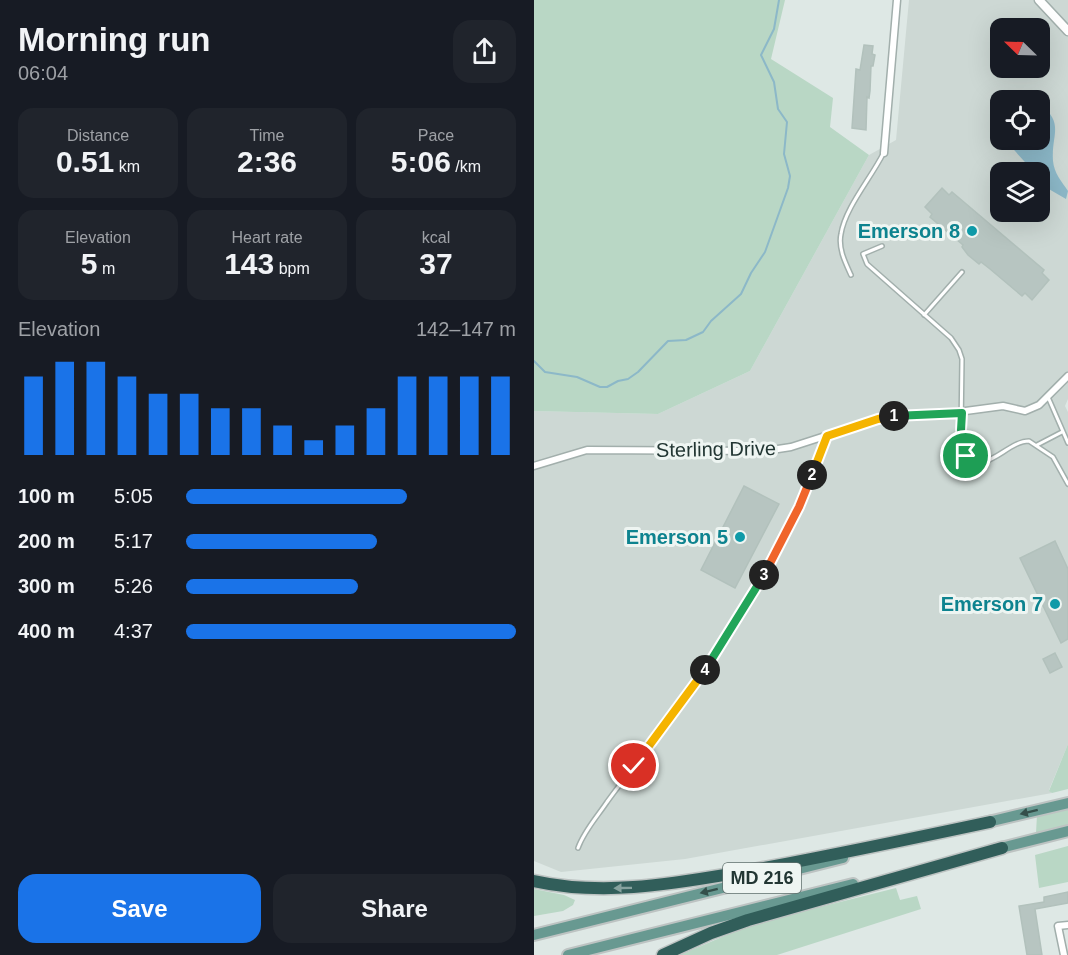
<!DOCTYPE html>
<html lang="en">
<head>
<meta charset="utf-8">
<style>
	:root { --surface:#171b24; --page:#20242c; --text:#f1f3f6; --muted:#9ea1a6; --accent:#1a73e8 }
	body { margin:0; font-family:Helvetica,sans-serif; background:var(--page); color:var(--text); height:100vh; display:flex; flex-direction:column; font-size:22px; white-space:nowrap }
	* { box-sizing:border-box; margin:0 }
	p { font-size:20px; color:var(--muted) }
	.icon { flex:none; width:33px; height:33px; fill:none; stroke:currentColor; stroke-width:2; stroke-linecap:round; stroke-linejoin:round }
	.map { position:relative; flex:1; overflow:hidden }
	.details { display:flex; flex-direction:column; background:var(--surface); width:534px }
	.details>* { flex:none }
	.needle { width:39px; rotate:293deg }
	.tools { position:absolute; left:456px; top:18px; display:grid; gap:12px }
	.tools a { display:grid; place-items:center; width:60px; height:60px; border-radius:12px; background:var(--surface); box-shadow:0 6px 24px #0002; font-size:30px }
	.pin { position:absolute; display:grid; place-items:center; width:51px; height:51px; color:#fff; margin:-26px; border:3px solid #fff; border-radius:50%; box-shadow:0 2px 6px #0007 }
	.km { position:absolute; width:30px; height:30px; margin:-15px; border-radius:50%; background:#222; color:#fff; font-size:16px; line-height:30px; text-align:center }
	.round { display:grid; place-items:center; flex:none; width:63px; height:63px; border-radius:18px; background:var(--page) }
	.overview { display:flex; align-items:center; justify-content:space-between; height:102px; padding:0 18px }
	h1 { font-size:33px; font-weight:600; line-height:45px }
	.figures { display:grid; grid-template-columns:repeat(3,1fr); gap:9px; height:102px; padding:6px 18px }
	.figures div { display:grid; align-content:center; border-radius:15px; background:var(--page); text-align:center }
	.figures b { font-size:30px; font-weight:600 }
	.figures small { font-size:16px; font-weight:400 }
	.figures p { font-size:16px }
	.chart { height:168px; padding:12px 18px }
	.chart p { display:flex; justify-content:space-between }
	.chart svg { width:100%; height:108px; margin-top:6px; stroke:var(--accent); stroke-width:6 }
	.button { display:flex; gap:12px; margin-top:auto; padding:12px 18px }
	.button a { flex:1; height:69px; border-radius:18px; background:var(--accent); color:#fff; font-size:24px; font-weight:600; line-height:69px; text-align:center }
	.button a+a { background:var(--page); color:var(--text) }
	ul { padding:0 18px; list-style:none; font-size:20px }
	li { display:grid; grid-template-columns:96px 72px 1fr; align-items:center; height:45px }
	li i { height:15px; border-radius:8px; background:var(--accent) }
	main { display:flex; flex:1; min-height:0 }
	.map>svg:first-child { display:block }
	.built { fill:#cdd8d4; fill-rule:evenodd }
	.green { fill:#b9d7c5 }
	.water { fill:#8cb8c8 }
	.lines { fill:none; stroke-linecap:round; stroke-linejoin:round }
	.stream { stroke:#8cb8c8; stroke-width:2 }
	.building { fill:#b7c5c1; stroke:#b2c1bc; stroke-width:1.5 }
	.service-casing { stroke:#a2afac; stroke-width:6 }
	.minor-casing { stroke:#a2afac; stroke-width:9 }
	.tertiary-casing { stroke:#a2afac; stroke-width:11 }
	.primary-casing { stroke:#bdc3c2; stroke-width:14 }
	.motorway-casing { stroke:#bdc3c2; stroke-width:15 }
	.service { stroke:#fff; stroke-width:3 }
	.minor { stroke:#fff; stroke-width:6 }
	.tertiary { stroke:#fff; stroke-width:8 }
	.primary { stroke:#689991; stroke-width:10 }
	.motorway { stroke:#315e5a; stroke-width:12 }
	.oneway { fill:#344f4a }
	.oneway2 { fill:#86a29e }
	.split-1-casing { stroke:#fff; stroke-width:12 }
	.split-2-casing { stroke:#fff; stroke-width:12 }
	.split-3-casing { stroke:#fff; stroke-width:12 }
	.split-4-casing { stroke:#fff; stroke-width:12 }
	.split-5-casing { stroke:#fff; stroke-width:12 }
	.split-1 { stroke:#22a559; stroke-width:8 }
	.split-2 { stroke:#f5b400; stroke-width:8 }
	.split-3 { stroke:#f0652b; stroke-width:8 }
	.split-4 { stroke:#22a559; stroke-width:8 }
	.split-5 { stroke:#f5b400; stroke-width:8 }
	.culture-dot { fill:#0f9aa8; stroke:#eef5f2; stroke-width:2 }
	.labels { text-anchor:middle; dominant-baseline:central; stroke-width:6; stroke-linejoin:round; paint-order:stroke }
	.shield { fill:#eef5f2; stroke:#5f6f6c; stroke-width:1.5 }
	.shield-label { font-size:18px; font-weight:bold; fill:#223633 }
	.culture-label { font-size:20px; font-weight:bold; fill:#0d838f; stroke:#eef5f2; text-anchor:end }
	.street-label { font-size:20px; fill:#223633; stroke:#eef5f2 }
</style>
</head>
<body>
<main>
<section class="details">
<div class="overview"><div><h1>Morning run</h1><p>06:04</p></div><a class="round"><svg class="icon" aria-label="share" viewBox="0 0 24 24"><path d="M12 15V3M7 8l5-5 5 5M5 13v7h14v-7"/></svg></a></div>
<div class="figures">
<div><p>Distance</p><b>0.51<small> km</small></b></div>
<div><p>Time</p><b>2:36</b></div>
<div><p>Pace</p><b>5:06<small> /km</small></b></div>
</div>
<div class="figures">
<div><p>Elevation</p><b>5<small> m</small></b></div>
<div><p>Heart rate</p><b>143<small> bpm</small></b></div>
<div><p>kcal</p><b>37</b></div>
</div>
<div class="chart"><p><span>Elevation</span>142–147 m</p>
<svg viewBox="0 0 160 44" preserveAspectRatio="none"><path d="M5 44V12M15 44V6M25 44V6M35 44V12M45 44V19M55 44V19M65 44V25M75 44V25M85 44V32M95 44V38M105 44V32M115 44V25M125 44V12M135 44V12M145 44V12M155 44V12"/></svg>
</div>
<ul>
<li><b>100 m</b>5:05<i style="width:67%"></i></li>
<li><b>200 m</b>5:17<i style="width:58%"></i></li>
<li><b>300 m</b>5:26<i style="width:52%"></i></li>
<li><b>400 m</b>4:37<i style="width:100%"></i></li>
</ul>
<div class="button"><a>Save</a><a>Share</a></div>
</section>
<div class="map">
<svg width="534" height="955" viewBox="0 0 534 955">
	<rect width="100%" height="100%" fill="#dee8e5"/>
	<path class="built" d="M375,0H534V399L531,406L534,412V744L515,790L518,793L151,859L27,872L0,861V411L124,414L216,371L335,155L362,140ZM466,28H506V68H466ZM466,100H506V140H466ZM466,172H506V212H466Z"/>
	<path class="green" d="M0,0H251L237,59L299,98L296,127L335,155L216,371L124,414L0,411Z
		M534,744V789L518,793L515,791Z
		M534,807V826L502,833L503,815Z
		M534,846V882L505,888L501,855Z
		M362,888L366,900L383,896L387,909L243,955H146L202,931L242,918Z
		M0,889L30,895L41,900L39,905L29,911L0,916Z"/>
	<path class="water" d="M506,104C531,124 517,134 519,161C520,173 528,182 534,191L532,199L513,188L506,179V172H500L471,140H506Z"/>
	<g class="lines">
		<path class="stream" d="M0,361L11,372L43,377L66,387H73L84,381L94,379L104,372L134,341L152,340L169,332L177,321L207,294L217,273L231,252L254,188L256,176L250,154L253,122L244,109L240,82L227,55L240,29L245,0"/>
	</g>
	<path class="building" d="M330,45L339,46L338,54L341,55L339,66H337L336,91L335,98L333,97L332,130L318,128L322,69L326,70Z
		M408,188L415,195L418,192L510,270L508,273L515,280L498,300L491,293L488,296L456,269L447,262L445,264L434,255L428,247L429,245L396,217L398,214L391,207Z
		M210,486L245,504L201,588L167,570Z
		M521,541L534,569V639L527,643L486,558Z
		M521,653L528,667L516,673L509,659Z
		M534,892V903L501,909L508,955H493L485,906L510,902V897Z"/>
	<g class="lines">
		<defs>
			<path id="service" d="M348,246L329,254L333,264L417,338L425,350L428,359L427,430L432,456C452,476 473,441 495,441L519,457L534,484
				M317,275C311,262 304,248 307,234C311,208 337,178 349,154
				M390,315L428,272
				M514,397L534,443
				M503,445L528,432
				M44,848C50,831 63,817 73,802C99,766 128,733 153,697C212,613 256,531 293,436"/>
			<path id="minor" d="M350,153L363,0
				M0,466L53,450L231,451L257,447L344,419L366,415L409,414L469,406L491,411L505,405L534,376
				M530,955L524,926L534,925"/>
			<path id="tertiary" d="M505,0L534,31"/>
			<path id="primary" d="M450,823L534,803
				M459,850L534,831
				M0,935L309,858
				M34,955L319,884"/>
			<path id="motorway" d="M0,881C72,897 142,883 214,871C295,856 376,839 456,822
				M129,955L177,933L214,920L468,848"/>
		</defs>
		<use href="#service" class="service-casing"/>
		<use href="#minor" class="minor-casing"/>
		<use href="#tertiary" class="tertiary-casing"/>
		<use href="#primary" class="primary-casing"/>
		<use href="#motorway" class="motorway-casing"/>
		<use href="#service" class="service"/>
		<use href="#minor" class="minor"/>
		<use href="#tertiary" class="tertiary"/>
		<use href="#primary" class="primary"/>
		<use href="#motorway" class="motorway"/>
	</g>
	<defs><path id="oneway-solid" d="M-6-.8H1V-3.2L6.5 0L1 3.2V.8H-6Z" transform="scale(1.5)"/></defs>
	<g class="oneway">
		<use href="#oneway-solid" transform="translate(495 812) rotate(166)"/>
		<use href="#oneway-solid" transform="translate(175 891) rotate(166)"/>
	</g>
	<use class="oneway2" href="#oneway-solid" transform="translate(89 888) rotate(179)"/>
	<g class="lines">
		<defs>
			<path id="split-1" d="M360,416L428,413L427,430L432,456"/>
			<path id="split-2" d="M278,475L293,436L344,419L360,416"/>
			<path id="split-3" d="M230,575L265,507L278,475"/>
			<path id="split-4" d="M171,670L230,575"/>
			<path id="split-5" d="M100,766L171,670"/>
		</defs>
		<use href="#split-1" class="split-1-casing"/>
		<use href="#split-2" class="split-2-casing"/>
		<use href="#split-3" class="split-3-casing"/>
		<use href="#split-4" class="split-4-casing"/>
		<use href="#split-5" class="split-5-casing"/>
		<use href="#split-1" class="split-1"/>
		<use href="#split-2" class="split-2"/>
		<use href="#split-3" class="split-3"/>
		<use href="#split-4" class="split-4"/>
		<use href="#split-5" class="split-5"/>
	</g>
	<g class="culture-dot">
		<circle cx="438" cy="231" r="6"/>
		<circle cx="206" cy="537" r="6"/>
		<circle cx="521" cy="604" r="6"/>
	</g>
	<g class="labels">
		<rect class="shield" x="189" y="863" width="78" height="30" rx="4.5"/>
		<g class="shield-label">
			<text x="228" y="878">MD 216</text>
		</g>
		<g class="culture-label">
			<text x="426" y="231">Emerson 8</text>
			<text x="194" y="537">Emerson 5</text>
			<text x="509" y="604">Emerson 7</text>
		</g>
		<g class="street-label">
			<text transform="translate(182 449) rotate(-1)">Sterling Drive</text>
		</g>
	</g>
</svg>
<div class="tools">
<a><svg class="needle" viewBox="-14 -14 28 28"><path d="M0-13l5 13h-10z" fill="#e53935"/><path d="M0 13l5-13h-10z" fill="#9ea1a6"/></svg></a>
<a><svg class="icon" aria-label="locate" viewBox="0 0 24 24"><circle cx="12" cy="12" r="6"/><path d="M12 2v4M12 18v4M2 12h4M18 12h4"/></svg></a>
<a><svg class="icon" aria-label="layers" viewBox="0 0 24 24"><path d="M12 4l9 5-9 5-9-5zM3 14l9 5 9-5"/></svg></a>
</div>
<div class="pin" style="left:432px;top:456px;background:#1e9e55"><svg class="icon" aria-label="arrive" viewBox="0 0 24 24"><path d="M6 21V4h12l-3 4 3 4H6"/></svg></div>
<div class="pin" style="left:100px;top:766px;background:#d93025"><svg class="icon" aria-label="check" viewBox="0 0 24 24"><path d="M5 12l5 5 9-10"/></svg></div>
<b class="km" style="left:360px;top:416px">1</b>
<b class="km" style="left:278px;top:475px">2</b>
<b class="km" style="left:230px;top:575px">3</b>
<b class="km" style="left:171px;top:670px">4</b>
</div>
</main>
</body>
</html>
